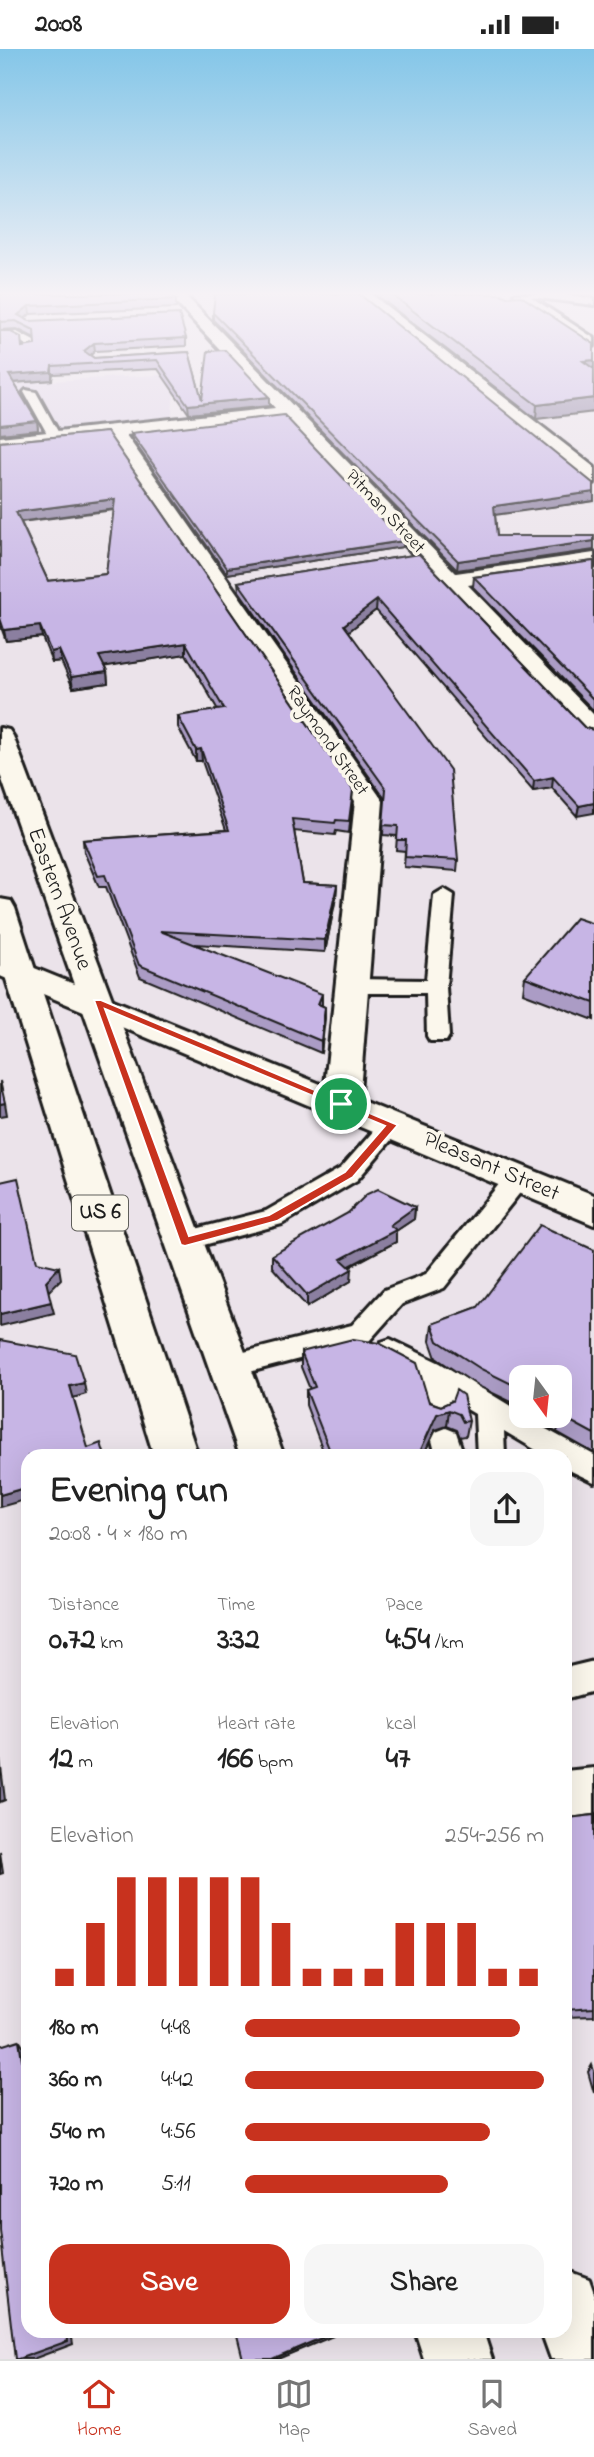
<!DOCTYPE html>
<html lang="en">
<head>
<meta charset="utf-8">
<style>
	:root { --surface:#fff; --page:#f6f6f6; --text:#222; --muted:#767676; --line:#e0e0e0; --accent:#c8321e }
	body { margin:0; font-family:"Indie Flower",sans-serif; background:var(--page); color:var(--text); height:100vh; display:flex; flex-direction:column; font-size:26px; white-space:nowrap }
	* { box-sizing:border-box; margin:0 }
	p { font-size:23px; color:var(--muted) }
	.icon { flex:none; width:38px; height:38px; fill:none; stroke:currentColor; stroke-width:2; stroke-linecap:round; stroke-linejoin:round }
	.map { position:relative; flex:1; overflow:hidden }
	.details { position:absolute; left:21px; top:1400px; width:551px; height:889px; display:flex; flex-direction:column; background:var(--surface); border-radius:21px; box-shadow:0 7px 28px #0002 }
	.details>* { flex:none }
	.needle { width:46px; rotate:165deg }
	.buttons { position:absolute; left:509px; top:1316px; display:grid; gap:14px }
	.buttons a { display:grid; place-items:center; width:63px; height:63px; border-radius:14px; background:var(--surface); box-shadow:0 7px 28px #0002; font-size:35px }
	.pin { position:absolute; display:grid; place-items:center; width:60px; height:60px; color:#fff; margin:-30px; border:4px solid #fff; border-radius:50%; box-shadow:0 2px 7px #0007 }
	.round { display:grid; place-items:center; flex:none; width:74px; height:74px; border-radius:21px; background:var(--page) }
	.overview { display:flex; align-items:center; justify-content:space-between; height:119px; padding:0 28px }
	h1 { font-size:38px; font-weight:800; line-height:52px }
	.stats { display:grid; grid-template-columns:repeat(3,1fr); gap:10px; height:119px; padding:7px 28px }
	.stats div { display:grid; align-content:center }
	.stats b { font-size:30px; font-weight:800 }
	.stats small { font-size:19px; font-weight:400 }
	.stats p { font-size:19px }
	.chart { height:196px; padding:14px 28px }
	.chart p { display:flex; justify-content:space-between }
	.chart svg { width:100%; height:126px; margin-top:7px; stroke:var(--accent); stroke-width:6 }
	.cta { display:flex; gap:14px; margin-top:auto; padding:14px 28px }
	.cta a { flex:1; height:80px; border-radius:21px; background:var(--accent); color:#fff; font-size:28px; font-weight:800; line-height:80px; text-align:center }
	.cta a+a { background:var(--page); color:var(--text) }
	ul { padding:0 28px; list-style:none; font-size:23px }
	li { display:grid; grid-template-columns:112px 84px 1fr; align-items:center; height:52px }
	li i { height:18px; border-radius:9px; background:var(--accent) }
	.status { display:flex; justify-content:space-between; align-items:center; height:49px; padding:0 35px; background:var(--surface); direction:ltr }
	.status svg { height:19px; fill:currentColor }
	.tabs { display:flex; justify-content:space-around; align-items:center; height:98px; border-top:2px solid var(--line); background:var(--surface); font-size:19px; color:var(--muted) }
	.tabs a { display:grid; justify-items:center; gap:4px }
	.tabs .selected { color:var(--accent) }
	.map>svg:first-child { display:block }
	.built { fill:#e0d5e8 }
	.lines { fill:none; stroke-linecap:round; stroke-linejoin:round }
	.lane-casing { stroke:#1c1c1c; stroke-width:6 }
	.street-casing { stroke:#1c1c1c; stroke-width:6 }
	.secondary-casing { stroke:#1c1c1c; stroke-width:6 }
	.primary-casing { stroke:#1c1c1c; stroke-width:6 }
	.lane { fill:#fbf7ec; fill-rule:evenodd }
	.street { fill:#fbf7ec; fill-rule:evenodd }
	.secondary { fill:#fbf7ec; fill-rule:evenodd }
	.primary { fill:#fbf7ec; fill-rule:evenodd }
	.wall { fill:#ab9cc5; stroke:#1c1c1c; stroke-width:2; fill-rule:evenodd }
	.shaded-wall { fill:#8b7fa0; stroke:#1c1c1c; stroke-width:2 }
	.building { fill:#c7b5e5; stroke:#1c1c1c; stroke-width:2; fill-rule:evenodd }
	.route { fill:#c8321e; stroke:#fff; stroke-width:2; fill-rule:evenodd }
	.labels { text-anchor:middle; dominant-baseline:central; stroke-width:7; stroke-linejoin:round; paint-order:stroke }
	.far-street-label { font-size:19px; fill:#1c1c1c; stroke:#fbf7ec }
	.shield { fill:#fbf7ec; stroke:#5f5e5a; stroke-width:2 }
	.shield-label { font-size:21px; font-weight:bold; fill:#1c1c1c }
	.street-label { font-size:23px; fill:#1c1c1c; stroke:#fbf7ec }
</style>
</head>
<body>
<div class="status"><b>20:08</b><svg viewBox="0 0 49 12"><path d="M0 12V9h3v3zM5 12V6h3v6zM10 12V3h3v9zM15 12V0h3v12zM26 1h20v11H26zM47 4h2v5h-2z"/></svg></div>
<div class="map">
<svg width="594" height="2310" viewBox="0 0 594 2310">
	<rect width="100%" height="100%" fill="#ebe3ea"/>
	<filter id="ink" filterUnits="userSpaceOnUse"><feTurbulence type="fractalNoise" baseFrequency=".0143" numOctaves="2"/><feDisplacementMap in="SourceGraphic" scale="14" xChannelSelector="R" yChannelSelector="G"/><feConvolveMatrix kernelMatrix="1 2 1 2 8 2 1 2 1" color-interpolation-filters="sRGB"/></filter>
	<g filter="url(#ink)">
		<path class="built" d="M176,325L171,371L0,388V335Z"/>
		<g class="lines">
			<defs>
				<path id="lane" d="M514,245H565L594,250V256L531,248L594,289V297Z
					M0,283H17L34,292V303L25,305V295L11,288L0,289Z
					M26,341L36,343L61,388L59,391L49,388L24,343Z
					M444,840L454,846L446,938L449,987L446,992H430L427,987L426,944H352L345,942L342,937L345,932L352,930L426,931L434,846Z
					M392,1068L400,1070L404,1076L357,1131L282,1175L185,1201L176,1199L172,1192L176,1185L266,1162L341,1119L384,1070Z
					M518,1120L527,1123L530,1129L527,1135L444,1239L402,1255L369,1292L230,1328L220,1325L216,1317L220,1309L352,1276L384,1241L426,1225L509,1123Z
					M390,1290L440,1314L522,1364V1367L594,1406V1433L565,1419V1407H546L504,1382L505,1407H477L475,1365L450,1350L452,1358L448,1366L438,1370L428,1366L418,1331L381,1309L377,1301L381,1293Z
					M446,1379L456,1383L464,1407H436L432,1391L436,1383Z
					M594,1612V1642L565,1650V1619Z"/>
				<path id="street" d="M168,245H184L456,524L594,504V518L468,536L594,666V689L585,687L285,369L126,386L383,752L359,1055L354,1064L341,1067L328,1064L323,1055L355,752L108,388L0,400V388L275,359Z
					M354,245H371L594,418V434L587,432L487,355Z
					M594,1719V1773L565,1776V1722Z"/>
				<path id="secondary" d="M0,905L594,1146V1176L0,927Z"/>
				<path id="primary" d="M0,679L9,681L13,687L284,1407H240L0,725Z
					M0,850L11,852L15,859C74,1042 138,1224 198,1407H154L0,911Z
					M565,2221L589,2230L594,2244V2310H551L541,2282H565Z
					M415,2282H483L492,2310H424Z"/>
			</defs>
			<use href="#lane" class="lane-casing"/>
			<use href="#street" class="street-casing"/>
			<use href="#secondary" class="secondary-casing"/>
			<use href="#primary" class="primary-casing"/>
			<use href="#lane" class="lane"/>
			<use href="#street" class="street"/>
			<use href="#secondary" class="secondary"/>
			<use href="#primary" class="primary"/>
		</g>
		<path class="wall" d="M0,245L176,250V259L30,265L25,270L29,272L186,289V297L95,302L90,306L94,309L189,303L202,351L269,348V357L189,365L158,320L53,325L52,331L14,334L37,372L38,381L0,385L23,298L35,296V289L17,280L0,281Z
			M375,245H501L594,295L536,370Z
			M213,264L594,435V452L495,465L497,487H594V502L457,521L213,271Z
			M107,383L353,741L349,784L336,782L335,786L294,782L303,834L337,836L336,848L325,903L195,895L325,958L321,1004L140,928L106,838H99L84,803L83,791L226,781L202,712H196L178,678V667L218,661L186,605L104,617L107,623L108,634L73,639L61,612L52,613L42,588L6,592L0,575V393ZM114,461L106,525L48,532L21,473Z
			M131,384L403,492V498L227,525L132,390Z
			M419,505L585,679L594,681L577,767L552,739L533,742L376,561L349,582L458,811L457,822L404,818L405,802L396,801L397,787L383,786L385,750L239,542L238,533Z
			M594,512V662L473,538L474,528Z
			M594,875V971L523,944L525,928Z
			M415,1158L414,1170L396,1182V1193L349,1218L351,1232L307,1258L272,1218V1206Z
			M594,1201V1404L557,1383L559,1376L539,1367H560V1328H522V1358L478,1337L436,1309L430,1292L432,1275L478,1258Z
			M301,1303L441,1357L452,1352L469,1372L466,1387L460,1388L457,1381L447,1377L435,1381L423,1407H325L306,1356V1341L310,1340L301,1318Z
			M565,1760L569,1769L594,1766V1967L565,1968Z
			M592,2016L594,2022V2044L588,2023Z"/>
		<path class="shaded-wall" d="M29,257L30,265L20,274L18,266Z
			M94,294L95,302L85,311L84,302Z
			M594,311V323L583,312Z
			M52,317V331L10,334L9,326Z
			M269,348V357L189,365L188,356Z
			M594,349V363L536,370L537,356Z
			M37,372L38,381L0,385V376Z
			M594,443V452L494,466V457Z
			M115,450L116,460L18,473L16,463Z
			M403,492V498L227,525V519Z
			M594,492V501L457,521L458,512Z
			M377,551L376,561L344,586V576Z
			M40,577L42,588L6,592L4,581Z
			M186,594V605L101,618L99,607Z
			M59,601L61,612L52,613L51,603Z
			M107,623L108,634L73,639L71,628Z
			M201,700L202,712H196V701Z
			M553,728L552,739L533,742L534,732Z
			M594,754V764L577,767L579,757Z
			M337,836L336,848L325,903V891Z
			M322,945V957L318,955Z
			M325,958V970L321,1004V992Z
			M5,1054L7,1066L0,1067V1055Z
			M415,1158L414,1170L396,1182V1193L340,1222L341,1210Z
			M59,1218L61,1230L48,1243L46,1232Z
			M352,1220L351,1232L307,1258V1246Z
			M51,1253L54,1264L0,1277V1265Z
			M84,1334L86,1345L73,1349L70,1337Z
			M449,1361L447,1377L435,1381L423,1407H413L437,1365Z
			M28,1438V1450L0,1458V1446Z
			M0,1710L5,1751L0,1753Z
			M0,1803L3,1824L0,1825Z
			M19,1991L24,1999L28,2026V2049Z
			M67,2282H73L71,2283L73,2295L33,2310H18Z
			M333,2284V2287L278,2310H272Z"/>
		<path class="building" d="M0,245H171L176,250L29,257L18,266L29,272L179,265L186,289L94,294L84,302L94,309L189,303L202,351L208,302L225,301L269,348L188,356L157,311L52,317L51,323L9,326L37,372L0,376V282H9L21,288L22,298L35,296L34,281L16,272L0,273Z
			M215,245H359L594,435V443L494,457L497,487H594V492L458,512L213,264Z
			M391,245H501L507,248L521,247L594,295V311L583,312L594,320V349L537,356Z
			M284,366L403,492L227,519L131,384Z
			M107,383L353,741L349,772L336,771L335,774L292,770L303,834L337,836L325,891L160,882L322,945L318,955L325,958L321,992L139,916L105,826L98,827L83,791L229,781L201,700L196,701L178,667L224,660L186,594L99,607L107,623L71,628L59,601L51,603L40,577L4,581L0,569V393ZM115,450L106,525L48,532L16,463Z
			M419,505L585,679L594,681V754L579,757L553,728L534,732L377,551L344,576L450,721L458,811L405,808L406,791H397L398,777L383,776L386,740L238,533Z
			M594,512V651L474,528Z
			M576,869L594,875V954L525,928Z
			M0,1032L5,1054L0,1055Z
			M18,1129L37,1213L59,1218L46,1232L51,1253L0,1265V1133Z
			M378,1140L415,1158L390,1176L396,1181L341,1210L352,1220L307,1246L272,1206L348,1164L367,1145Z
			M540,1176L594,1201V1385L561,1367L564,1361L560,1359V1328H522V1340L481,1320L438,1292L432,1275L478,1258Z
			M353,1290L379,1294L417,1314L429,1353L441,1357L452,1352L456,1341L463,1346L469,1372L463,1373L459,1365L449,1361L437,1365L419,1405L413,1407H332L306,1341L315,1338L301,1303Z
			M0,1291L75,1305L84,1334L70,1337L88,1399L101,1394L105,1407H28V1438L0,1446Z
			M565,1760H566L569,1769L594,1766V1959L565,1961Z
			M19,1991L28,2049V2282H67L68,2292L18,2310H15L0,2181V1997Z
			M236,2282H333V2284L272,2310H243Z"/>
	</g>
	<linearGradient id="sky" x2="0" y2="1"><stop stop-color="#84c6e8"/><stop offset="0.43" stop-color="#f6f2f6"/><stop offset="1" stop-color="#f6f2f6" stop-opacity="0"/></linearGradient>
	<rect width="594" height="568" fill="url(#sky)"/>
	<path class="route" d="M94,951H101L398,1076L353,1128L277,1172L185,1197L181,1196ZM105,960L385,1077L345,1123L269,1166L189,1187Z"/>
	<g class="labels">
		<g class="far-street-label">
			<text transform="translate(385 463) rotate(47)">Pitman Street</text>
			<text transform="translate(327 692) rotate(55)">Raymond Street</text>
		</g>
		<rect class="shield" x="72" y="1146.5" width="56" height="35" rx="5"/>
		<g class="shield-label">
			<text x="100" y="1164">US 6</text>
		</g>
		<g class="street-label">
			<text transform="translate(59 850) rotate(70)">Eastern Avenue</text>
			<text transform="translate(491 1118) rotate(23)">Pleasant Street</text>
		</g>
	</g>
</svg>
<div class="buttons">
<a><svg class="needle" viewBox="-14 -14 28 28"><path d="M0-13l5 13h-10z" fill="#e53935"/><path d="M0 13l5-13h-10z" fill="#767676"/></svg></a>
</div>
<div class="pin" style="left:341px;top:1055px;background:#1e9e55"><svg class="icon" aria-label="arrive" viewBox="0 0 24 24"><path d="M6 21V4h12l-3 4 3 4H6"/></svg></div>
<section class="details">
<div class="overview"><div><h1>Evening run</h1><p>20:08 · 4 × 180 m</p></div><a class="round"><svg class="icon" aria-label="share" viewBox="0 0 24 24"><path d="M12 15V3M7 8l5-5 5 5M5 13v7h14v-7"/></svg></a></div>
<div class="stats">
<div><p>Distance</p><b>0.72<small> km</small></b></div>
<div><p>Time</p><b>3:32</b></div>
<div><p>Pace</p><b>4:54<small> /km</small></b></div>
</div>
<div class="stats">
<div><p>Elevation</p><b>12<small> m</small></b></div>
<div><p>Heart rate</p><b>166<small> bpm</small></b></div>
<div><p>kcal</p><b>47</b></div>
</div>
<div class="chart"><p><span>Elevation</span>254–256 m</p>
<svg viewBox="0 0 160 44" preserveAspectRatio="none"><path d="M5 44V38M15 44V22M25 44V6M35 44V6M45 44V6M55 44V6M65 44V6M75 44V22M85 44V38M95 44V38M105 44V38M115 44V22M125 44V22M135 44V22M145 44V38M155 44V38"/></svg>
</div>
<ul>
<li><b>180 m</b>4:48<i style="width:92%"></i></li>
<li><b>360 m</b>4:42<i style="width:100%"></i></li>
<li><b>540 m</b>4:56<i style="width:82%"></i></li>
<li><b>720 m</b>5:11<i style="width:68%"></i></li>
</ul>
<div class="cta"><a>Save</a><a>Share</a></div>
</section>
</div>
<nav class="tabs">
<a class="selected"><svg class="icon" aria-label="home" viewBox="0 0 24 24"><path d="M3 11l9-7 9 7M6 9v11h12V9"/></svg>Home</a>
<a><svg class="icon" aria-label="map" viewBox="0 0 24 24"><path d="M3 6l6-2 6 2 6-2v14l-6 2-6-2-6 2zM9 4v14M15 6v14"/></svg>Map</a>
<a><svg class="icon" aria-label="saved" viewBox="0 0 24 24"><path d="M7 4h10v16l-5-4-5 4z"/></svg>Saved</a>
</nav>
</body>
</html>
